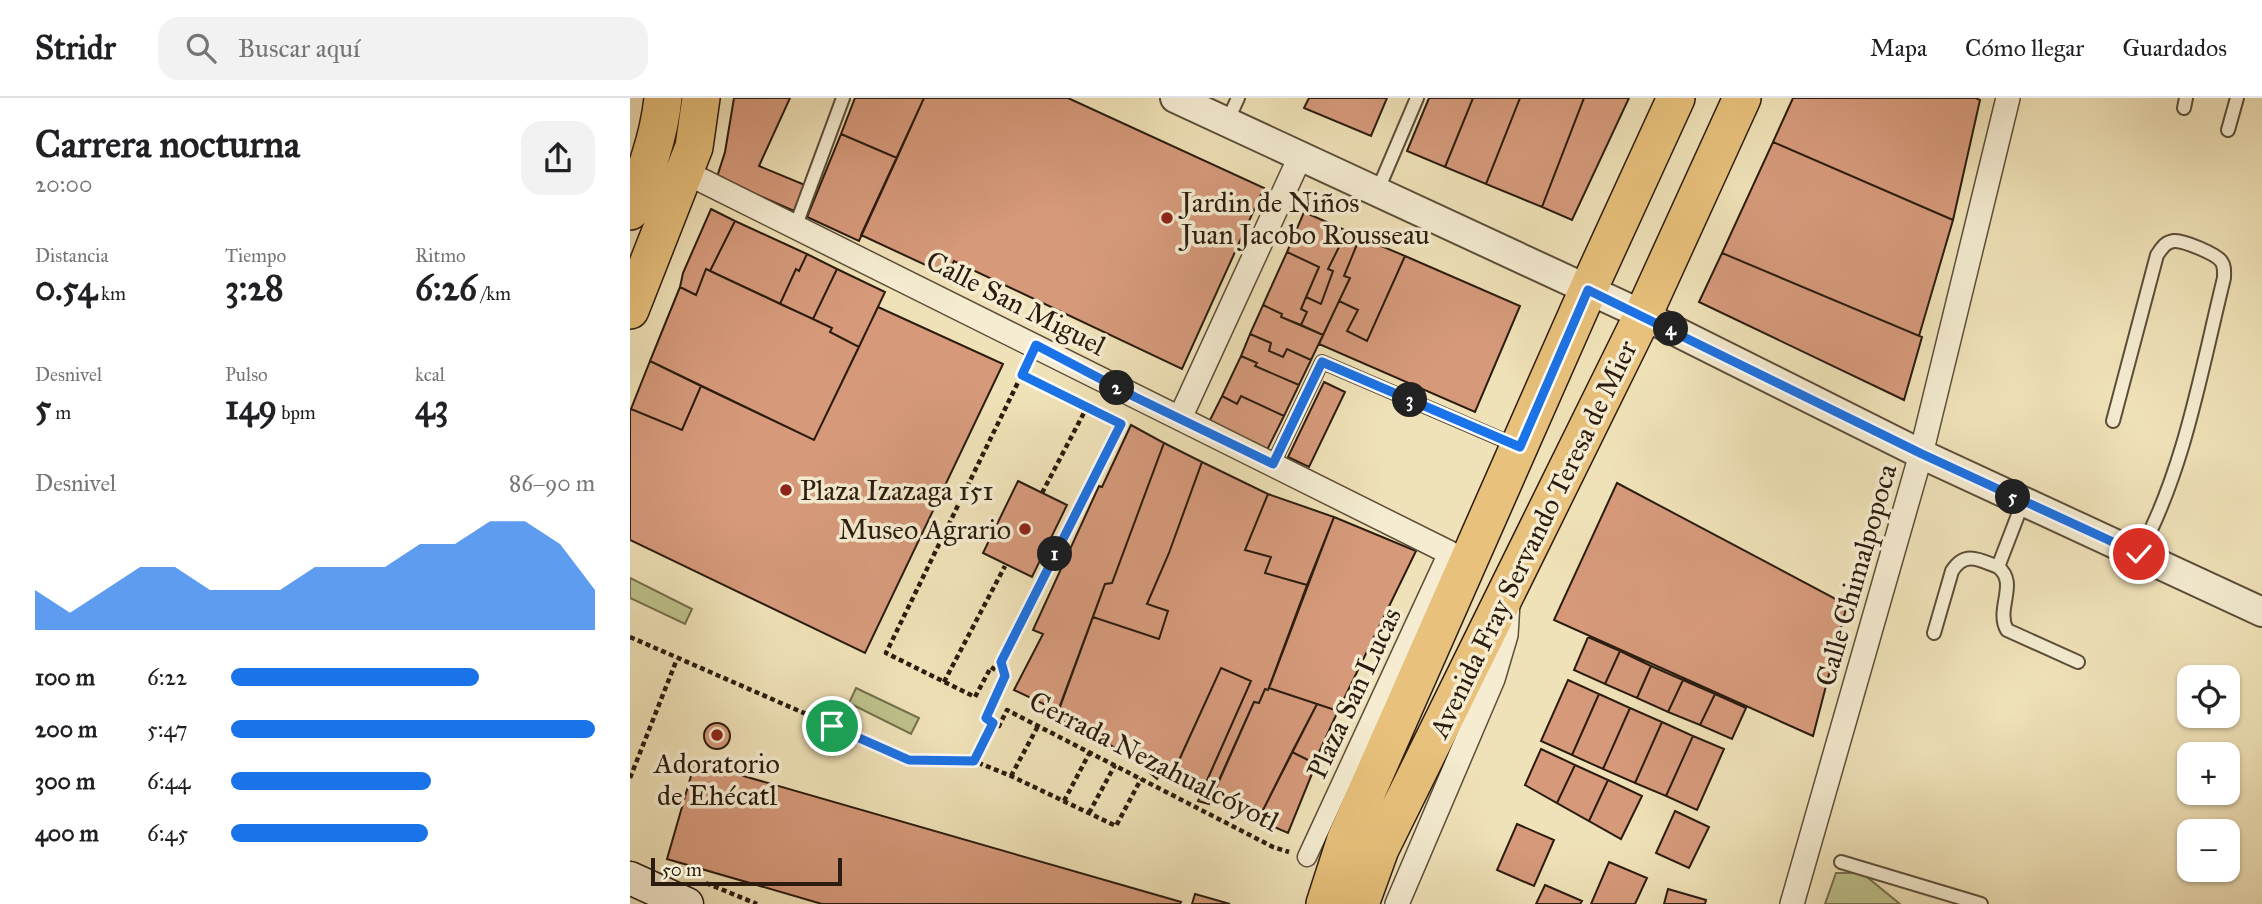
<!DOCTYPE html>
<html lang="es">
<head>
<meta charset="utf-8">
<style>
	:root { --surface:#fff; --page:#f2f2f2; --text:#202124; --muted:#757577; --line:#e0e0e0; --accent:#1a73e8 }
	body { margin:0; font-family:"IM FELL Great Primer",serif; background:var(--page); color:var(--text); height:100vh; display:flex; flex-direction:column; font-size:26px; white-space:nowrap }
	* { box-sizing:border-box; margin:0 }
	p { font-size:23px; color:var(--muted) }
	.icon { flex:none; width:38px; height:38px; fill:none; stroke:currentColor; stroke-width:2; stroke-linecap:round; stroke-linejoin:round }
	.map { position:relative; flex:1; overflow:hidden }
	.details { display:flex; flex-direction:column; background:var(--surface); width:630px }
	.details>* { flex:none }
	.controls { position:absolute; left:1547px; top:567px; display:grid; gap:14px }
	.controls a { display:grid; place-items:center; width:63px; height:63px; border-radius:14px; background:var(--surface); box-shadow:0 2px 5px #0004; font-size:35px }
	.scale { position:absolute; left:21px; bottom:18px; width:191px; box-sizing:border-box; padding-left:7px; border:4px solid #2b1c0f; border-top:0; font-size:19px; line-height:24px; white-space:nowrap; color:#2b1c0f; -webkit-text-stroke:5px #f5ecd1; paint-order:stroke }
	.pin { position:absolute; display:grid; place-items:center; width:60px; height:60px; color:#fff; margin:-30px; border:4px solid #fff; border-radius:50%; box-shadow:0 2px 7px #0007 }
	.km { position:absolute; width:35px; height:35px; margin:-18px; border-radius:50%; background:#222; color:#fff; font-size:19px; line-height:35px; text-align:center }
	.round { display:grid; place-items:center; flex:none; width:74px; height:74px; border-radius:21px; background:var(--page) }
	.summary { display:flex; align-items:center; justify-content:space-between; height:119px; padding:0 35px }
	h1 { font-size:38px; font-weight:800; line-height:52px }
	.figures { display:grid; grid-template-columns:repeat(3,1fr); gap:10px; height:119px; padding:7px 35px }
	.figures div { display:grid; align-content:center }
	.figures b { font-size:35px; font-weight:800 }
	.figures small { font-size:19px; font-weight:400 }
	.figures p { font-size:19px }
	.chart { height:196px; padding:14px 35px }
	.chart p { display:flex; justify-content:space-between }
	.chart svg { width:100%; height:126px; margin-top:7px; fill:var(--accent); opacity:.7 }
	ul { padding:0 35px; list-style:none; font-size:23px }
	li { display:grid; grid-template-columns:112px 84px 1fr; align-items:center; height:52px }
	li i { height:18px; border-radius:9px; background:var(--accent) }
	header { display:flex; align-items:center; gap:42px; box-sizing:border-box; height:98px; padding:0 35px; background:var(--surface); border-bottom:2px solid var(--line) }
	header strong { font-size:33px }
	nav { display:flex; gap:38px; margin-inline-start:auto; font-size:24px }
	.search { width:490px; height:63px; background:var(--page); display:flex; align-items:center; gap:18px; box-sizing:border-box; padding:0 24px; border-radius:21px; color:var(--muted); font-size:26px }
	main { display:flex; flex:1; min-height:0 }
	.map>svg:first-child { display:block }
	.green { fill:#bec28b; stroke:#746f4d; stroke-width:2 }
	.building { fill:#d69a7b; stroke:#2b1c0f; stroke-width:2 }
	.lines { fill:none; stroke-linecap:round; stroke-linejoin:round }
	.service-casing { stroke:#5c4e39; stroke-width:16 }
	.pedestrian-casing { stroke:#5c4e39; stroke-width:21 }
	.minor-casing { stroke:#5c4e39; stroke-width:26 }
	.tertiary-casing { stroke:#5c4e39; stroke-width:32 }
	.secondary-casing { stroke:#2b1c0f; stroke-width:35 }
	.primary-casing { stroke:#2b1c0f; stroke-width:40 }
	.path { stroke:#2b1c0f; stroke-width:4.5; stroke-dasharray:5 3.5; stroke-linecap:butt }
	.service { stroke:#f5ecd1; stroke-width:12 }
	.pedestrian { stroke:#f5ecd1; stroke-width:18 }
	.minor { stroke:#f5ecd1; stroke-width:23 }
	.tertiary { stroke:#f5ecd1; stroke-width:28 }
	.secondary { stroke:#f5ecd1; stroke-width:32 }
	.primary { stroke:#e8c17c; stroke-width:37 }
	.route-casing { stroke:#fff; stroke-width:14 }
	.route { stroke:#1a73e8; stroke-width:9 }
	.poi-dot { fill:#8f2418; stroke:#f5ecd1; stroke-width:2.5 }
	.labels { text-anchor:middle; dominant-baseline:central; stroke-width:7; stroke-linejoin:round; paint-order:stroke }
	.poi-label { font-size:28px; fill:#2b1c0f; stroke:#f5ecd1; text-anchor:start }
	.street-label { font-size:28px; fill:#2b1c0f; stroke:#f5ecd1 }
</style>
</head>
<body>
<header>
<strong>Stridr</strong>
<div class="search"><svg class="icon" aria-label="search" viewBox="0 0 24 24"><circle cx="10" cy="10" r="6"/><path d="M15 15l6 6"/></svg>Buscar aquí</div>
<nav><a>Mapa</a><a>Cómo llegar</a><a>Guardados</a></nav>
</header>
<main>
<section class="details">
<div class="summary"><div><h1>Carrera nocturna</h1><p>20:00</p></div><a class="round"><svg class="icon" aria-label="share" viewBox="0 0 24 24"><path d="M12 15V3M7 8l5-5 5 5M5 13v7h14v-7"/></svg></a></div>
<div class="figures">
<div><p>Distancia</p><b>0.54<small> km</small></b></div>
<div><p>Tiempo</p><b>3:28</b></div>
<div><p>Ritmo</p><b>6:26<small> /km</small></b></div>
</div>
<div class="figures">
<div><p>Desnivel</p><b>5<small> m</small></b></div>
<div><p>Pulso</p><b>149<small> bpm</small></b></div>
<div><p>kcal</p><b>43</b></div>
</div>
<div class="chart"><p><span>Desnivel</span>86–90 m</p>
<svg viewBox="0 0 160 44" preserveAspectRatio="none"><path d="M0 44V30L10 38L20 30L30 22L40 22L50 30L60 30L70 30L80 22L90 22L100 22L110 14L120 14L130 6L140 6L150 14L160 30V44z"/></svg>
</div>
<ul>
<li><b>100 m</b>6:22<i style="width:68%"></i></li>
<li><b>200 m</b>5:47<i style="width:100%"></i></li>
<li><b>300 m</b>6:44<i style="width:55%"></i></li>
<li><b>400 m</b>6:45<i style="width:54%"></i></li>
</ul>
</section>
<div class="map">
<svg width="1632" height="806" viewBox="0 0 1632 806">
	<rect width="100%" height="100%" fill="#f0e2b8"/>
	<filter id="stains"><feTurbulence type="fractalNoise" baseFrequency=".00286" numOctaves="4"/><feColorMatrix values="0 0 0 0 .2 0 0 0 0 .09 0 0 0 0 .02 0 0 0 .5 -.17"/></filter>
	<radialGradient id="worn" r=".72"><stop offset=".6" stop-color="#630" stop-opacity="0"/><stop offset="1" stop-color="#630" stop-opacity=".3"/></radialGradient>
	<path class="green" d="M0,480L62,511L55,526L0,500Z
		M226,590L289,620L281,636L219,605Z
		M1206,775H1232L1270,806H1195Z"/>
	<path class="building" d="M104,0H160L129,68L175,87L164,113L87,79L95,54Z
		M225,0H294L267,60L211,36Z
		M294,0H438L634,90L552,271L324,163L317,177L231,137Z
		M679,0H757L741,38L674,10Z
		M799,0H843L815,69L777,53Z
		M843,0H890L856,86L815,69Z
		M890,0H954L912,109L856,86Z
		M954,0H999L942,122L912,109Z
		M1163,0H1346L1350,2L1323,122L1143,44Z
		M211,36L267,60L229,143L177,119Z
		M1143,44L1323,122L1289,238L1092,155Z
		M81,111L105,123L80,173L76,171L66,197L50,189L53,175Z
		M674,114L717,133L698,171L703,173L691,206L676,199L689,169L657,154Z
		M105,123L177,156L169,173L166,171L150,206L80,173Z
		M717,133L730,139L714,178L720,180L693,237L671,227L677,214L671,211L676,199L691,206L703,173L698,171Z
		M730,139L775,158L737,243L717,233L728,212L709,203L720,180L714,178Z
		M657,154L689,169L671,211L677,214L671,227L651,219L652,216L633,207Z
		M1092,155L1292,239L1274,302L1069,204Z
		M177,156L207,171L183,221L150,206L166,171L169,173Z
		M775,158L890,208L845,314L689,246L709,203L728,212L717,233L737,243Z
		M76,171L202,230L200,234L229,249L184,342L20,263L50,189L66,197Z
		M207,171L255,194L229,249L200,234L202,230L183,221Z
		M633,207L652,216L651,219L693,237L681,262L657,251L653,259L639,253L641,245L620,236Z
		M248,209L373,266L235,555L0,442V313L1,311L52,332L71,288L184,342Z
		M620,236L641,245L639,253L653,259L657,251L681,262L669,287L625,268L627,265L611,258Z
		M611,258L627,265L625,268L669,287L654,318L611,298L607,306L592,298Z
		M20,263L71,288L52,332L1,311Z
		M694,284L715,294L679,369L658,359Z
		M592,298L607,306L611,298L654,318L637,352L578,326Z
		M501,327L534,345L482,485L475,486L428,613L384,592L413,536L403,532L469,388L472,389Z
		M534,345L572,364L539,455L517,506L538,513L529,541L463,519L475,486L482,485Z
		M572,364L638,396L615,452L641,459L635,475L677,487L638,592L635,591L629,605L624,604L579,706L568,703L621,583L591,570L546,669L536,664L527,681L498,656L426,620L463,519L529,541L538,513L517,506L539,455Z
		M388,383L437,407L402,479L353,455Z
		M987,385L1217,507L1183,638L924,522Z
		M638,396L704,419L677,487L635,475L641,459L615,452Z
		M704,419L786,453L708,613L639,590Z
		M958,539L990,553L975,586L944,572Z
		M990,553L1021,568L1007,600L975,586Z
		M1021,568L1053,582L1038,614L1007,600Z
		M591,570L621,583L570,698L530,679L535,669L544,673Z
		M938,582L969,596L942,657L911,643Z
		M1053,582L1085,596L1070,627L1038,614Z
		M639,590L687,606L628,722L580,702L624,604L629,605L635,591L638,592Z
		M969,596L1000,610L973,671L942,657Z
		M1085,596L1116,610L1102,641L1070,627Z
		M687,606L708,613L684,665L662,654Z
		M1000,610L1032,624L1005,685L973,671Z
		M1032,624L1063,638L1036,698L1005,685Z
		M74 638a13 13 0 1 1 26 0a13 13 0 1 1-26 0Z
		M1063,638L1094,651L1067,712L1036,698Z
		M911,651L945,667L927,705L895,687Z
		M662,654L686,666L658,735L628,722Z
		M65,664L551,804L550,806H192L37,761Z
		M945,667L978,682L959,723L927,705Z
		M978,682L1012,698L991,741L959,723Z
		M1045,713L1079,729L1059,770L1026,755Z
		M887,726L924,742L904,788L867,772Z
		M979,764L1017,780L1005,806H961Z
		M915,787L952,803L950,806H906Z
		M1038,791L1076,802L1075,806H1034Z
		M565,796L600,806H562Z"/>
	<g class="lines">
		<defs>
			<path id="service" d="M1554,10L1556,0
				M597,24L608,0
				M1598,32L1607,0
				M747,94L787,0
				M166,127L213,0
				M1483,323L1527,157C1532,150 1535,144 1544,143C1553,142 1586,156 1591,163C1595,168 1594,174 1594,180C1571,273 1555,370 1509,456
				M643,366L692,264L887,348
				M1368,469C1389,485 1365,511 1377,532L1448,564
				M1304,535L1322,473C1335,452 1350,462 1368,469L1393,404
				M1211,764L1351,806"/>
			<path id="pedestrian" d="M677,759L818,454"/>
			<path id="minor" d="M55,74L818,454L838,468
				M550,320L670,59
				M767,806L863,581L876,537L878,505
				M1162,806L1291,356L1378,0"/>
			<path id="tertiary" d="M545,0L1013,217L1291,356L1632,514"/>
			<path id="secondary" d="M0,780L57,806"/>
			<path id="primary" d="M0,113C15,76 29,40 33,0
				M0,212L64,49L71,0
				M695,806L716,741L958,192L1046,0
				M730,806L750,751L1013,217L1112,0"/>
		</defs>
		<use href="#service" class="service-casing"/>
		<use href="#pedestrian" class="pedestrian-casing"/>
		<use href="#minor" class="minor-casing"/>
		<use href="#tertiary" class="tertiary-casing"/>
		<use href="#secondary" class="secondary-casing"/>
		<use href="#primary" class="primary-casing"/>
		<path class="path" d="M395,270L256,555L345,599L361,569L375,578L356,620L369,628L377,612L643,749L659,754
			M392,277L491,325
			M412,395L457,309
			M0,539L279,661L344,663L381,678L486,728L511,681
			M375,578L371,564L381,543L491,325
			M314,584L375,468
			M344,663L363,625
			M381,678L408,628
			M0,680L47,561
			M434,703L460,654
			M459,715L485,667
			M76,785L127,806"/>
		<use href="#service" class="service"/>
		<use href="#pedestrian" class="pedestrian"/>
		<use href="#minor" class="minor"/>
		<use href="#tertiary" class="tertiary"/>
		<use href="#secondary" class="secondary"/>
		<use href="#primary" class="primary"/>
	</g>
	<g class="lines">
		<defs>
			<path id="route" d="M202,628L279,662L344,663L363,625L356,620L375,578L371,564L491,326L392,277L406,247L505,299L643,366L692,264L890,349L958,192L1292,356L1509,456"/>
		</defs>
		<use href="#route" class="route-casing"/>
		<use href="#route" class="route"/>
	</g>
	<g class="poi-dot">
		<circle cx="537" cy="120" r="7"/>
		<circle cx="156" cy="392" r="7"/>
		<circle cx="395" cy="431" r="7"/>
		<circle cx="87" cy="637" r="7"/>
	</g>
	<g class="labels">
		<g class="poi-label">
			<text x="551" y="104">Jardin de Niños<tspan x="551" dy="32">Juan Jacobo Rousseau</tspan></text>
			<text x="170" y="392">Plaza Izazaga 151</text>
			<text x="381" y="431" text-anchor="end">Museo Agrario</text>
			<text x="87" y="665" text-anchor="middle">Adoratorio<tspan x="87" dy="32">de Ehécatl</tspan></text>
		</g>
		<g class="street-label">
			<text transform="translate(386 205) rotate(27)">Calle San Miguel</text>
			<text transform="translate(903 441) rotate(-64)">Avenida Fray Servando Teresa de Mier</text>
			<text transform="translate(1226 477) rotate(-74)">Calle Chimalpopoca</text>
			<text transform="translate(724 595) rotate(-65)">Plaza San Lucas</text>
			<text transform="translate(524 663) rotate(27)">Cerrada Nezahualcóyotl</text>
		</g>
	</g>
	<rect width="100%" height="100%" filter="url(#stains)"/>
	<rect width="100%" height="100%" fill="url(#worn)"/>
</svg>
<div class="controls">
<a><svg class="icon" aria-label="locate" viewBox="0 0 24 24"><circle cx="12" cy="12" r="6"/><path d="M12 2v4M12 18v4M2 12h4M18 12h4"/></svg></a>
<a>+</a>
<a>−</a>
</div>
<div class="scale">50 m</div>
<div class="pin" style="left:202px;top:628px;background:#1e9e55"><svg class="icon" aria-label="arrive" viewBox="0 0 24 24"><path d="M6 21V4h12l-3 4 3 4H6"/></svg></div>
<div class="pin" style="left:1509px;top:456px;background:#d93025"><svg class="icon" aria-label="check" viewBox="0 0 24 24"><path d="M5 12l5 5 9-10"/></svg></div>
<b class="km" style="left:425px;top:456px">1</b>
<b class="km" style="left:487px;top:290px">2</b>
<b class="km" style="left:780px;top:302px">3</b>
<b class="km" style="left:1041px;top:231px">4</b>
<b class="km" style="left:1383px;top:399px">5</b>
</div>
</main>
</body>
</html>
